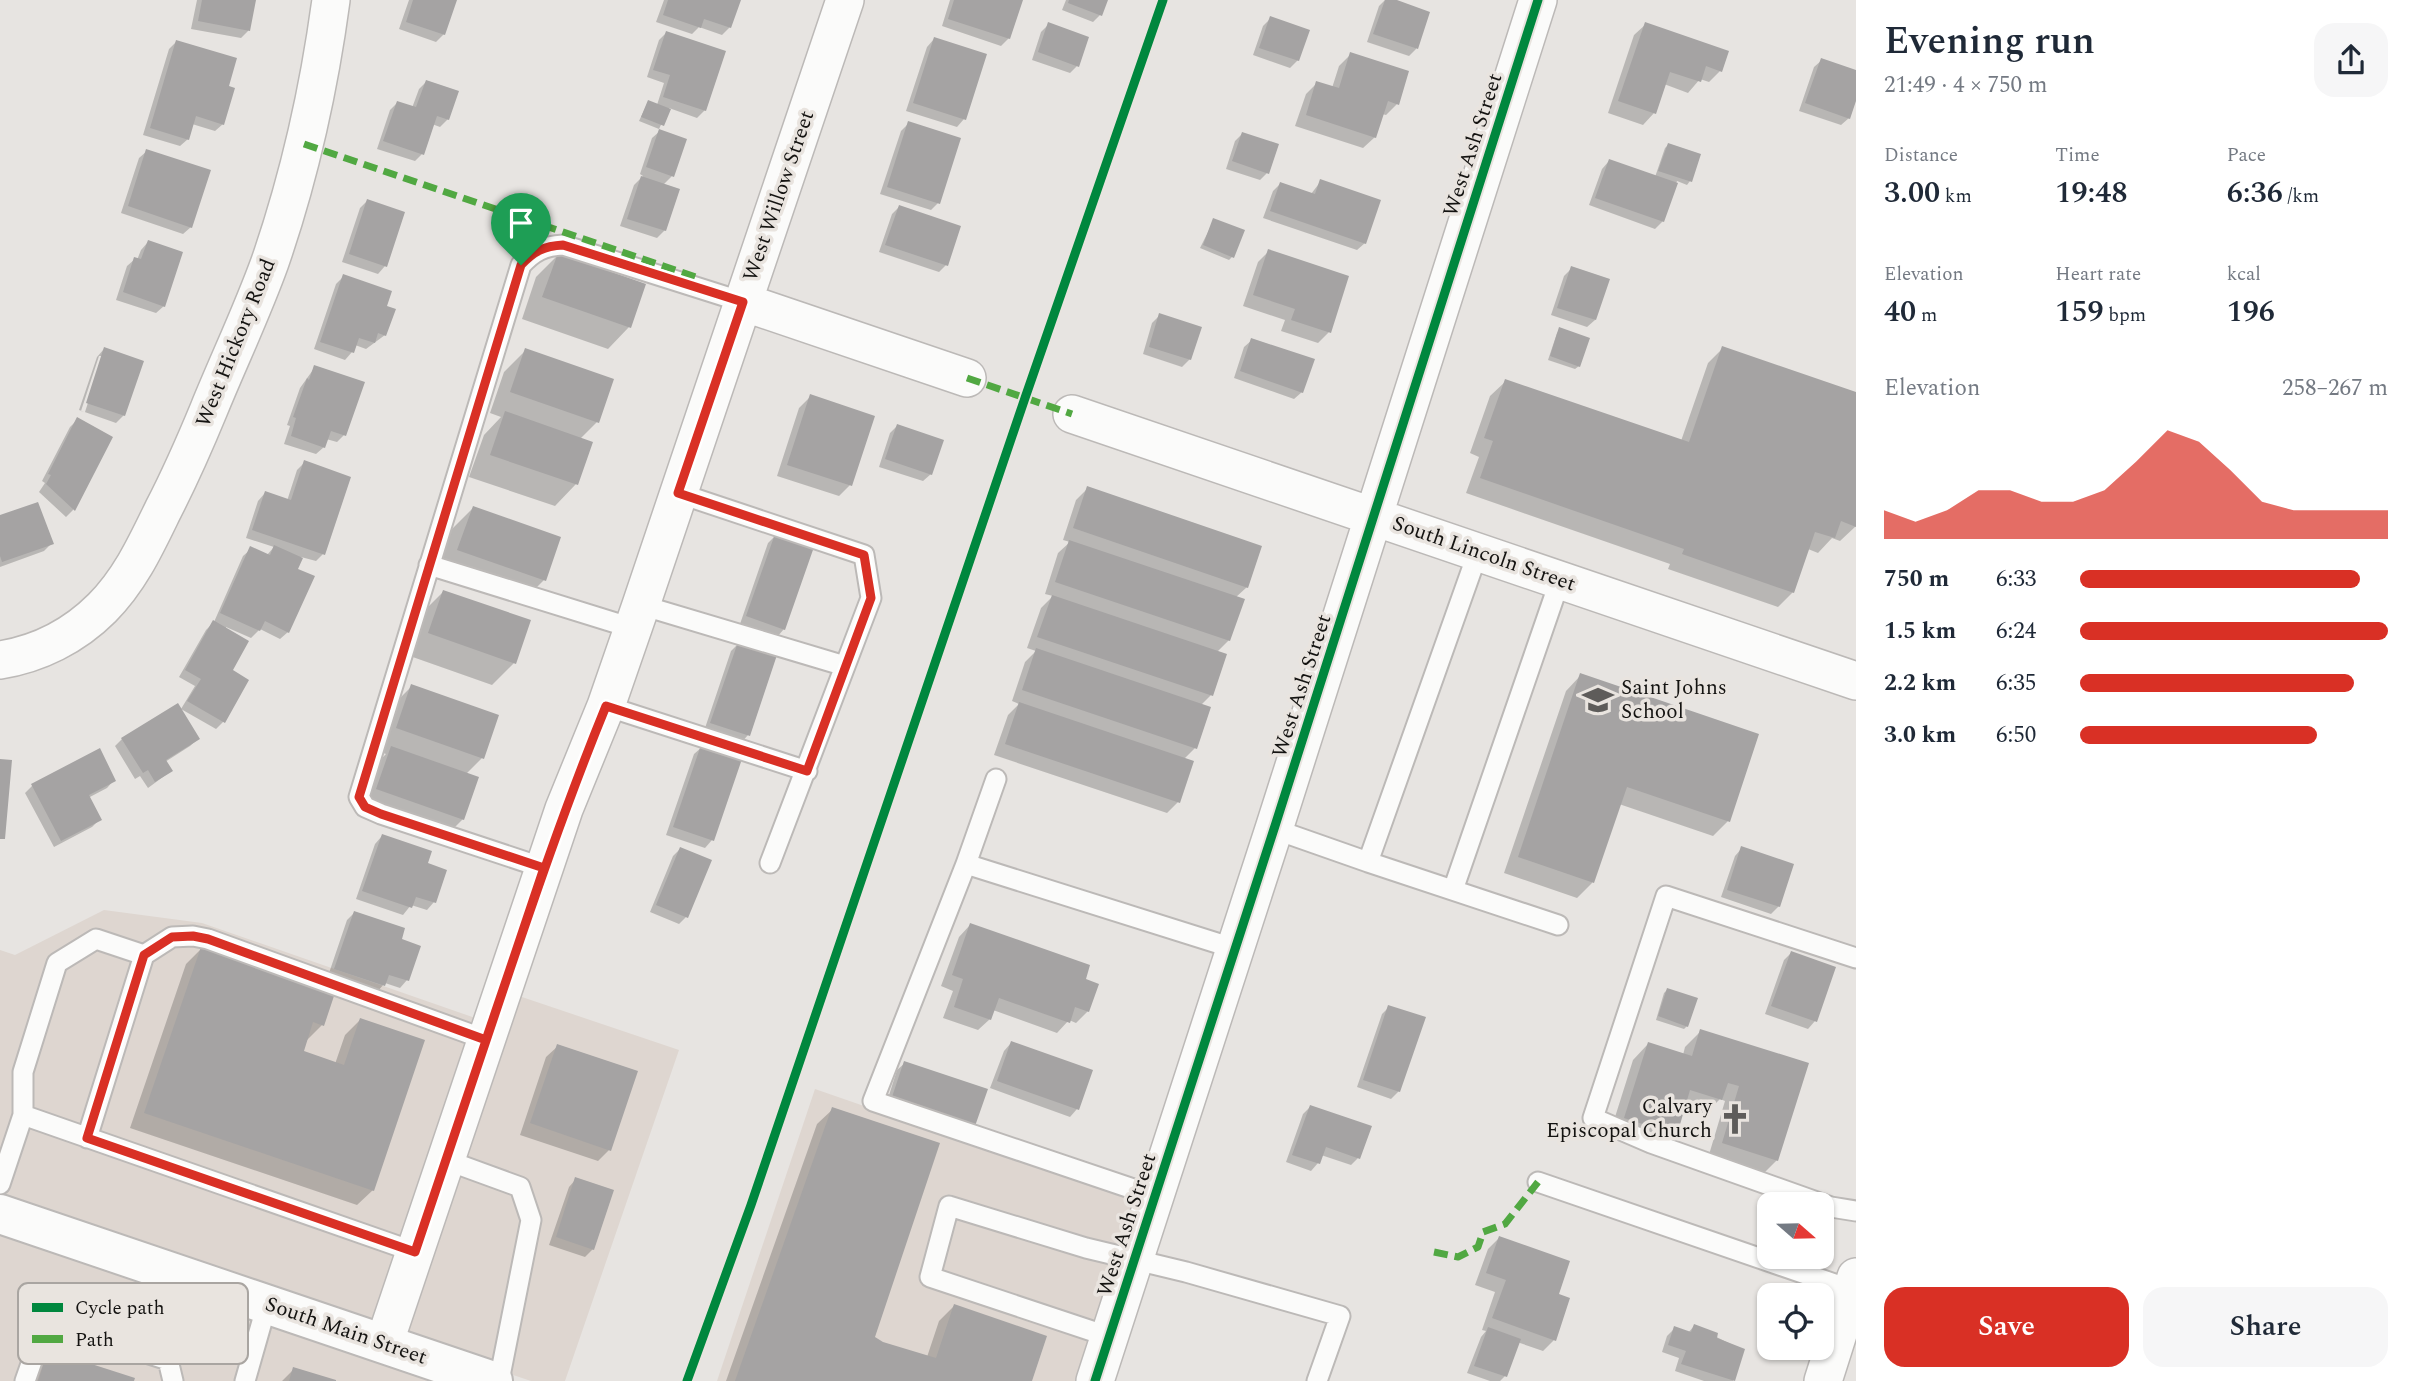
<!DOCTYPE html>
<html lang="en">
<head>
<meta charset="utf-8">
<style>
	:root { --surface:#fff; --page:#f6f6f7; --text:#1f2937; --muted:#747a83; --accent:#d93025 }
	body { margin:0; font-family:Spectral,serif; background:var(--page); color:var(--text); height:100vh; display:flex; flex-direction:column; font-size:26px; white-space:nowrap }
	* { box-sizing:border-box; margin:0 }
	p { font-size:23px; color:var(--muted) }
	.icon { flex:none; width:38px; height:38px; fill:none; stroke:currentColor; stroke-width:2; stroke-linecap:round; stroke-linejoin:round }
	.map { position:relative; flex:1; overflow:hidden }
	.drawer { display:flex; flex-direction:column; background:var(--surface); width:560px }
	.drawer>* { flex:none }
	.needle { width:46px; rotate:110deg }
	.buttons { position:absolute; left:1757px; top:1192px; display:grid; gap:14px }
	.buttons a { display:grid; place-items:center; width:77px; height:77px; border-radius:14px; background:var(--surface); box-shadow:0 2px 5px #0004; font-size:35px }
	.pin { position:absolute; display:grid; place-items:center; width:60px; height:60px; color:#fff; margin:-72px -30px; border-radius:50% 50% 50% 0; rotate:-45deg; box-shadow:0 0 7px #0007 }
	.pin .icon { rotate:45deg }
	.round { display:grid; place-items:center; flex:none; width:74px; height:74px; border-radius:21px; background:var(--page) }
	.head { display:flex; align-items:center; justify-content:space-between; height:119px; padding:0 28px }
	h1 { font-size:38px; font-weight:600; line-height:52px }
	.metrics { display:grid; grid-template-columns:repeat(3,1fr); gap:10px; height:119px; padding:7px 28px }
	.metrics div { display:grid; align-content:center }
	.metrics b { font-size:30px; font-weight:600 }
	.metrics small { font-size:19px; font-weight:400 }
	.metrics p { font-size:19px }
	.chart { height:196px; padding:14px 28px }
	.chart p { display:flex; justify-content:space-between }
	.chart svg { width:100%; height:126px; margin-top:7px; fill:var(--accent); opacity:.7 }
	.cta { display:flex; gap:14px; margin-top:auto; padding:14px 28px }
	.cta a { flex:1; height:80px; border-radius:21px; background:var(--accent); color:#fff; font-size:28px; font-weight:600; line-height:80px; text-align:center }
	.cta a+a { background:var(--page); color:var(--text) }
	ul { padding:0 28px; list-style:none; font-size:23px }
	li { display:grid; grid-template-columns:112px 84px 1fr; align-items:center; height:52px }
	li i { height:18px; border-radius:9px; background:var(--accent) }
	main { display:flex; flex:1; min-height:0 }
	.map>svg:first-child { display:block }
	.built { fill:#ded6d0 }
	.shadow { fill:#0003; fill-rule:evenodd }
	.building { fill:#a5a3a3 }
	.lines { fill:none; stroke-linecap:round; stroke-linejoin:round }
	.lane-casing { stroke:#bcb9b7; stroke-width:23 }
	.street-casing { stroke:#bcb9b7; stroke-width:40 }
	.secondary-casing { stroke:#bcb9b7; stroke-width:42 }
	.lane { stroke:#fbfbfa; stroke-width:19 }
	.street { stroke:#fbfbfa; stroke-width:37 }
	.secondary { stroke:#fbfbfa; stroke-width:38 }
	.quiet { stroke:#51a842; stroke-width:7; stroke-dasharray:14 7; stroke-linecap:butt }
	.cycleway-casing { stroke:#e9e4df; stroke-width:13 }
	.cycleway { stroke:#00873e; stroke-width:9 }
	.route-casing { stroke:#fff; stroke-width:14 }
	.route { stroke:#d93025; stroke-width:9 }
	.labels { text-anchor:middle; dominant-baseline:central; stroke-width:7; stroke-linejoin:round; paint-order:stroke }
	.street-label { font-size:21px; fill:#141311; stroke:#e9e4df }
	.poi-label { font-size:21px; fill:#141311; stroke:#e9e4df; text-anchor:start }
	.key { fill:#e9e4df; stroke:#a9a5a1; stroke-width:2 }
	.key-label { font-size:19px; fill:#141311 }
</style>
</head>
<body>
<main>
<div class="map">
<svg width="1856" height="1381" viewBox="0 0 1856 1381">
	<rect width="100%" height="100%" fill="#e7e4e1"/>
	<path class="built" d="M104,910L202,923L481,1020L377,1325L0,1195V950L15,955Z
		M516,995L679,1050L565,1381H531L399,1336Z
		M815,1089L1140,1202L1081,1381H717Z
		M0,1234L432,1381H0Z"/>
	<path class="shadow" d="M197,0H254L248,31L241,38L191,29Z
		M409,0H455L444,34L436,42L399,29Z
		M664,0H739L730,27L722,35L699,27L692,34L656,22Z
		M950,0H1021L1009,38L1001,46L942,26Z
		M1066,0H1106L1100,15L1093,22L1062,10Z
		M1385,0H1392L1428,13L1416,49L1409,56L1367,42L1379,6Z
		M1271,18L1298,60L1290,68L1253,55L1263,26Z
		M1049,24L1077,66L1070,73L1032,60L1041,32Z
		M1646,24L1720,71L1709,82L1700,79L1688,93L1664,84L1654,113L1643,125L1608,113L1634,35Z
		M666,33L705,110L697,118L669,108L659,129L639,121L648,102L657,105L664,83L647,77L659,40Z
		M934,39L964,119L957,127L906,111L927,47Z
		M176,42L223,124L215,131L192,124L188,139L180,146L143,135L169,49Z
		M1351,54L1397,104L1386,115L1382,114L1375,137L1363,148L1295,126L1306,94L1317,83L1332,88L1339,66Z
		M1822,60L1856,72V96L1849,118L1841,125L1799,111L1814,67Z
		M426,82L448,119L440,127L432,124L422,154L415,161L377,149L390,110L397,103L412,108L419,89Z
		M909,123L938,203L931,210L880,194L901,131Z
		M660,131L672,176L663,185L665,230L657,238L620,226L634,185L643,176L640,174L652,138Z
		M1242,134L1267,173L1260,180L1226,169L1235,141Z
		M1668,145L1690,181L1687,185L1677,181L1663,221L1655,229L1589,205L1602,169L1609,161L1655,177L1665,148Z
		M147,151L191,227L183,234L121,213L139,158Z
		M1321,181L1365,243L1357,250L1263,218L1273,191L1280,184L1311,194Z
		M367,201L385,266L378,274L342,262L360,208Z
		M899,207L946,265L939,272L879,252L892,214Z
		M1214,220L1232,257L1229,260L1200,248Z
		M148,242L164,306L156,313L116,300L127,266L135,259L137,260L141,250Z
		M1269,251L1329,332L1318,343L1281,331L1285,320L1243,306L1258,262Z
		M558,255L629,327L608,349L522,319L536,277Z
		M1572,268L1595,320L1587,327L1551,315L1564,276Z
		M344,276L385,307V335L366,349L355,345L352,352L345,360L314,349L336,284Z
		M1160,315L1190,359L1182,367L1143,354L1152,323Z
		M1560,329L1579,366L1575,369L1548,360L1557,333Z
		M1252,340L1302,392L1294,399L1234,378L1244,347Z
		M1723,348L1856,394V526L1840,541L1832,538L1818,553L1808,549L1793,592L1778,607L1668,569L1670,564L1466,493L1479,457L1470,453L1490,396L1506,381L1681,441L1708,363Z
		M104,349L124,415L116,423L79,410L97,357ZM99,356H103L85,412L81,411Z
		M526,350L597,422L580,439L591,443L576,484L555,506L469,477L484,435L501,417L490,413L504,372Z
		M315,367L344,435L337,442L326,439L324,447L316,454L284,444L290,426L287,425L300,388Z
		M811,396L850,485L839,496L777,476L799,408Z
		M77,420L111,438L73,510L66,517L39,492L45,483L42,481L70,427Z
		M897,426L931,474L923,481L879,467L890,433Z
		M305,462L323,554L316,561L301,557L295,569L288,632L280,639L260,629L251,638L226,627L230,671L223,722L216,729L181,709L195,686L179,677L206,630L214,622L243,556L251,549L267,555L274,547L246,538L258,501L265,493L287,501L297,470Z
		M1088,488L1247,587L1235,598L1229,640L1217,652L1211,695L1200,706L1195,748L1184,759L1178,802L1167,813L994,755L1008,715L1019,704L1012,701L1025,662L1036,651L1027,648L1041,608L1053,596L1045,594L1058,553L1070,542L1063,540L1076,500Z
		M473,508L544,580L523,601L437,572L451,530Z
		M0,517L52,543L44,551L0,567Z
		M775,536L784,629L777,637L740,624L768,543Z
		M443,592L514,663L492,685L407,655L422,613Z
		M738,644L775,656L748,735L741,743L704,731L731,651Z
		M1581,675L1728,821L1713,836L1619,804L1592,883L1577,898L1504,873L1566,691Z
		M412,686L482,758L466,774L463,819L441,841L355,811L370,770L386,754L375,750L390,708Z
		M122,739H198L190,746L165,762L171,771L148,788L140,776L135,779L115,746Z
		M702,747L712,840L705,848L666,835L694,754Z
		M114,780L107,788L88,798L99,820L92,827L54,847L25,793L32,786Z
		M382,836L426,864L445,871L434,902L427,910L411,905L403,915L356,899L375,844Z
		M1742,848L1779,906L1771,914L1721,897L1735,856Z
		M680,849L686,917L679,924L650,912L673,856Z
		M354,913L407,980L400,988L385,983L376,993L328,976L347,920Z
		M970,925L1083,980L1088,1011L1076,1023L1069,1020L1057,1033L993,1010L990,1019L978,1030L943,1018L953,991L941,986L959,937Z
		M201,949L322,1025L307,1040L302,1052L335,1064L345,1035L360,1020L373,1190L357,1205L130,1128L186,964Z
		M1791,953L1834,968L1815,1021L1808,1029L1765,1014L1784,960Z
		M1667,990L1687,1026L1684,1029L1656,1020L1664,993Z
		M1389,1007L1399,1091L1391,1099L1357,1087L1382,1014Z
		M1701,1031L1807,1064L1777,1160L1762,1175L1708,1158L1725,1101L1720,1099L1705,1114L1683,1108L1676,1134L1660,1149L1610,1133L1633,1060L1648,1044L1683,1055L1685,1047Z
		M1011,1043L1077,1109L1070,1117L990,1088L1004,1051Z
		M558,1046L609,1150L598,1161L520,1135L546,1057Z
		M905,1063L965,1135L885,1108L897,1070Z
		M1310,1107L1358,1158L1351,1165L1321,1155L1318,1163L1311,1171L1286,1162L1303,1114Z
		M833,1109L873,1338L882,1344L927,1357L939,1321L954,1306L1030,1381H726L817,1124Z
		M576,1179L593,1249L585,1257L549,1245L569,1187Z
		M1499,1238L1556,1295L1554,1340L1543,1351L1517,1342L1505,1376L1500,1381H1490L1467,1373L1481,1337L1486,1331L1482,1330L1495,1292L1475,1285L1488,1249Z
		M1694,1326L1743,1350L1733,1381H1704L1675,1371L1679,1358L1662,1352L1667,1336L1675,1328L1688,1333Z
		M48,1352L132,1381H31L37,1363Z
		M294,1369L332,1381H282Z"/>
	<path class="building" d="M202,0H256L250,31L198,21Z
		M413,0H457L445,35L406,22Z
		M668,0H741L731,28L704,19L701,28L663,15Z
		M954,0H1023L1010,39L948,19Z
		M1069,0H1108L1102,16L1068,3Z
		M1385,0H1397L1430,12L1418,49L1373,34Z
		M1270,16L1310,30L1299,61L1259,48Z
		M1048,22L1089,37L1079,67L1038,52Z
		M1645,22L1729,51L1722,72L1706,66L1701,82L1670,72L1656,114L1618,101Z
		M666,31L726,51L706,111L663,97L670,75L653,70Z
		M934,37L987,54L966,120L913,103Z
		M176,40L237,58L229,86L235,88L224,125L196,116L189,140L150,128Z
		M1350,52L1409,71L1399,105L1388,101L1376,138L1306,115L1316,81L1339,88Z
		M1821,58L1856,70V101L1850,119L1805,103Z
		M426,80L459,91L449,120L437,116L424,155L383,141L397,101L416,107Z
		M648,100L671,109L664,126L641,117Z
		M908,121L961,138L940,204L887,187Z
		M659,129L687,139L674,177L646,167Z
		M1242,132L1279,144L1269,174L1232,161Z
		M1668,143L1701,154L1692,182L1658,171Z
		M146,149L211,170L192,228L128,206Z
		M1609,159L1678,183L1664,222L1595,198Z
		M641,176L680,189L666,231L627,219Z
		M1320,179L1381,200L1366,244L1270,211L1280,182L1315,194Z
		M367,199L405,212L387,267L349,254Z
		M899,205L961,226L948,266L885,245Z
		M1213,218L1245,230L1234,258L1203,245Z
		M148,240L183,252L165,307L123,292L134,257L141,259Z
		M1268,249L1349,276L1331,333L1291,320L1295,309L1253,295Z
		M558,253L646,284L631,328L542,297Z
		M1571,266L1610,279L1596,320L1557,308Z
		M343,274L392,291L387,306L396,309L386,336L378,333L375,343L359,338L354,353L320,342Z
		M1159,313L1202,327L1191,360L1149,347Z
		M1559,327L1590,338L1580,367L1550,356Z
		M1251,338L1315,359L1303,393L1240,371Z
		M1722,346L1856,392V527L1841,521L1835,538L1815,532L1794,593L1682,554L1684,549L1480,478L1493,441L1484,438L1505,379L1689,442Z
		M104,347L144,361L125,416L86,403Z
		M525,348L614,379L599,423L510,392Z
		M314,365L365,382L346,436L331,431L325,448L291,436L296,418L293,417L307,378L309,380Z
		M810,394L875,416L852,486L787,465Z
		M505,411L593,442L578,485L490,455Z
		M77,417L113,437L75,511L46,484L51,475L48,474Z
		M897,424L944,440L932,475L885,459Z
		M304,460L351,477L325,555L252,530L265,491L291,500Z
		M1087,486L1262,546L1248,588L1073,528Z
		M38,502L54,544L2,562L0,556V515Z
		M473,506L561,537L546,581L457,550Z
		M775,534L814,547L785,630L746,616Z
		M1069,540L1245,599L1230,641L1055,582Z
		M274,545L303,558L298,569L315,576L289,633L265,621L260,631L220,613L250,546L270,555Z
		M443,590L531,620L516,664L428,633Z
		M1052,595L1227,654L1213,696L1037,637Z
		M213,620L249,641L233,670L249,680L225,723L187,701L201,679L185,670Z
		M738,642L777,655L750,736L710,723Z
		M1036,648L1211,707L1197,749L1022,690Z
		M1580,673L1759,734L1730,822L1627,787L1594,883L1518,857Z
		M411,684L499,715L484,759L396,728Z
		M1019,702L1194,761L1180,803L1005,744Z
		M178,703L200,739L166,760L173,771L155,782L148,770L143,773L121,738Z
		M701,745L742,759L714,841L673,827Z
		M391,746L479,777L464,820L376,789Z
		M100,748L116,781L89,795L102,820L61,841L31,784Z
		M0,759L12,760L5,839H0Z
		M382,834L432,851L428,863L447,870L436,903L416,897L412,908L362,891Z
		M1741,846L1794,864L1780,907L1727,890Z
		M680,847L712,860L688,918L656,905Z
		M354,911L405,928L402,939L421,946L409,981L389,975L385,986L334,969Z
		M970,923L1090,965L1086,979L1099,984L1089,1012L1075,1007L1070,1023L999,998L991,1020L954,1007L963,979L952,975Z
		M201,947L335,993L324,1026L313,1022L304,1051L344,1065L360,1018L425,1040L374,1191L144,1113Z
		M1791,951L1836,967L1817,1022L1771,1006Z
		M1667,988L1698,998L1688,1027L1658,1016Z
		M1388,1005L1426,1017L1400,1092L1363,1080Z
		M1700,1029L1809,1063L1778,1161L1722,1143L1739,1086L1728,1083L1722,1100L1690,1090L1677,1135L1624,1118L1648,1042L1692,1056Z
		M1011,1041L1093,1070L1079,1110L997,1081Z
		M557,1044L638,1071L611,1151L530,1123Z
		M904,1061L988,1089L974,1129L891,1100Z
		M1310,1105L1372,1126L1360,1159L1326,1147L1320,1164L1292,1155Z
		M832,1107L940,1143L875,1337L883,1342L936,1358L954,1304L1047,1336L1032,1381H735Z
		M575,1177L614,1190L594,1250L556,1237Z
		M1499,1236L1570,1261L1559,1294L1570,1298L1556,1341L1492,1318L1506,1280L1486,1273Z
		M1694,1324L1718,1333L1717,1338L1745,1349L1735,1381L1681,1364L1686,1351L1668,1345L1674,1326L1691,1332Z
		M1488,1327L1521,1339L1507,1377L1474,1366Z
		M48,1350L135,1378L134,1381H38Z
		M293,1367L336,1380V1381H289Z"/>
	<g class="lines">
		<defs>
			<path id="lane" d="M678,493L864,555L871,598L770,863
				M1478,552L1368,862L1558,925
				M429,565L632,628
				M641,605L845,666
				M606,706L807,771
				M996,779L966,864L1236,949
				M1274,829L1368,862
				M966,864L873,1101L1154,1196
				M544,868L381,814L365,807L359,797L521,265C534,251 544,246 563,245L743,302
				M1453,890L1560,580
				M1856,958L1666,896L1593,1118L1651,1143L1831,1207L1856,1211
				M23,1115L415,1252
				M87,1138L144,955L172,937L193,936L208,939L487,1040
				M446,1160L520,1187L531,1220L499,1381
				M1538,1182L1852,1290
				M0,1184L23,1115V1072L57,963L96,939L144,955
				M1110,1337L930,1277L949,1206L1086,1248L1186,1272L1340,1316L1317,1381
				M25,1381L46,1321L168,1360
				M173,1381L168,1360L194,1280
				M245,1381L267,1304"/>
			<path id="street" d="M743,302L967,378
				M1072,414L1856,681
				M0,660C38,654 74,636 102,608C130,580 146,545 163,510C180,477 195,443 209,409C229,360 252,312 270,262C299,178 319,89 331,0
				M384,1344L564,809L606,706L641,605L845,0
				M1095,1381L1274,829L1538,0
				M1823,1381L1856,1277"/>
			<path id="secondary" d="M0,1214L493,1381"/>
		</defs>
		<use href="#lane" class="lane-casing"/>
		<use href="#street" class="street-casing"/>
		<use href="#secondary" class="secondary-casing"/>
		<use href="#lane" class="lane"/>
		<use href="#street" class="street"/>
		<use href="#secondary" class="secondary"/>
		<path class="quiet" d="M304,144L696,277
			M967,378L1072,414
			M1434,1252L1458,1257L1478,1247L1483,1232L1505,1224L1538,1182"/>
		<defs>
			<path id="cycleway" d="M687,1381L751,1205L1025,398L1163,0
				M1095,1381L1274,829L1538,0"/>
		</defs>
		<use href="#cycleway" class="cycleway-casing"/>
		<use href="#cycleway" class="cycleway"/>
	</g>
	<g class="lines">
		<defs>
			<path id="route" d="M521,265L359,797L365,807L381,814L544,868C501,996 458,1124 415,1252L87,1138L144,955L172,937L193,936L208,939L486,1040C524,928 561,816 606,706L807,771L871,598L864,555L678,493L743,302L563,245C544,246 534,251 521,265"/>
		</defs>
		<use href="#route" class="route-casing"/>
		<use href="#route" class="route"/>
	</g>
	<defs>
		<symbol id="school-bare" viewBox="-9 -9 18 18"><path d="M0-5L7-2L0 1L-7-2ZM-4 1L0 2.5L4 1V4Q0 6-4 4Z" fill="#5e5c5a" stroke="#e9e4df" stroke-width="2.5" paint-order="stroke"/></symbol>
		<symbol id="church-bare" viewBox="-9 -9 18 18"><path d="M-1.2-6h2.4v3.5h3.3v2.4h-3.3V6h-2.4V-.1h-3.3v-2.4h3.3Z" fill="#5e5c5a" stroke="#e9e4df" stroke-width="2.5" paint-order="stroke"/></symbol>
	</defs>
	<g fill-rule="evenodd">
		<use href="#school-bare" x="1576" y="678" width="44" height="44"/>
		<use href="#church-bare" x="1713" y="1097" width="44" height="44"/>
	</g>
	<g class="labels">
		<g class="street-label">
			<text transform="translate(1473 145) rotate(-72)">West Ash Street</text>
			<text transform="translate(779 196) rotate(-71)">West Willow Street</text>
			<text transform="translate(236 343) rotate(-68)">West Hickory Road</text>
			<text transform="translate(1484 554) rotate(19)">South Lincoln Street</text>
			<text transform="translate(1302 686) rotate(-72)">West Ash Street</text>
			<text transform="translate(1127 1225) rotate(-72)">West Ash Street</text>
			<text transform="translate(346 1331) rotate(19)">South Main Street</text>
		</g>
		<g class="poi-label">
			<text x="1621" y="688">Saint Johns<tspan x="1621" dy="24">School</tspan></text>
			<text x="1712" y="1107" text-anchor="end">Calvary<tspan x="1712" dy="24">Episcopal Church</tspan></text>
		</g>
	</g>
	<rect x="18" y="1283" width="230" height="81" rx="10" class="key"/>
	<rect x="32" y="1303" width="31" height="9" fill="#00873e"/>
	<rect x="32" y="1335" width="31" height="8" fill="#51a842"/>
	<g class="key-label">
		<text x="75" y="1314">Cycle path</text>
		<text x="75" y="1346">Path</text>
	</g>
</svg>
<div class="buttons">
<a><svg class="needle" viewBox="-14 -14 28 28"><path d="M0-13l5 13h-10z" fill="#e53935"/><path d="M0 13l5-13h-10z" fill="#747a83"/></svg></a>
<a><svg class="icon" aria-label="locate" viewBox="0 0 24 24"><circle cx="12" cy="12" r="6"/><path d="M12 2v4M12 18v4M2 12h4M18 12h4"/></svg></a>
</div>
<div class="pin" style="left:521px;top:265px;background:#1e9e55"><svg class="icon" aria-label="arrive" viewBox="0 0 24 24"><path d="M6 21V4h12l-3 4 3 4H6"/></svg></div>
</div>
<section class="drawer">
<div class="head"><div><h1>Evening run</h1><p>21:49 · 4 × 750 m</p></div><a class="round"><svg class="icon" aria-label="share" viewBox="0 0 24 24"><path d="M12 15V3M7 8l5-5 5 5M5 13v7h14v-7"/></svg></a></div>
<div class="metrics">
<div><p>Distance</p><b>3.00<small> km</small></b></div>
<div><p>Time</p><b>19:48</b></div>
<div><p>Pace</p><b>6:36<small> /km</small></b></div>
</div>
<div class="metrics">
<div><p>Elevation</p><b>40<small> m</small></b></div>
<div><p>Heart rate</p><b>159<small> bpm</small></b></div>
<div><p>kcal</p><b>196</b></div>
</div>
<div class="chart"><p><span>Elevation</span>258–267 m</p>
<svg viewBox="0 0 160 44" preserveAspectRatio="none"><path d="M0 44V34L10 38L20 34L30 27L40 27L50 31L60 31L70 27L80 17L90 6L100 10L110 20L120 31L130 34L140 34L150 34L160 34V44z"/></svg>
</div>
<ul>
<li><b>750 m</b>6:33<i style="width:91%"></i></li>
<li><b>1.5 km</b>6:24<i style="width:100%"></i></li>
<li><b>2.2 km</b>6:35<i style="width:89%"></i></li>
<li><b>3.0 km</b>6:50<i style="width:77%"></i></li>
</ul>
<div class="cta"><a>Save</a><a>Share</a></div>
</section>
</main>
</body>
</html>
